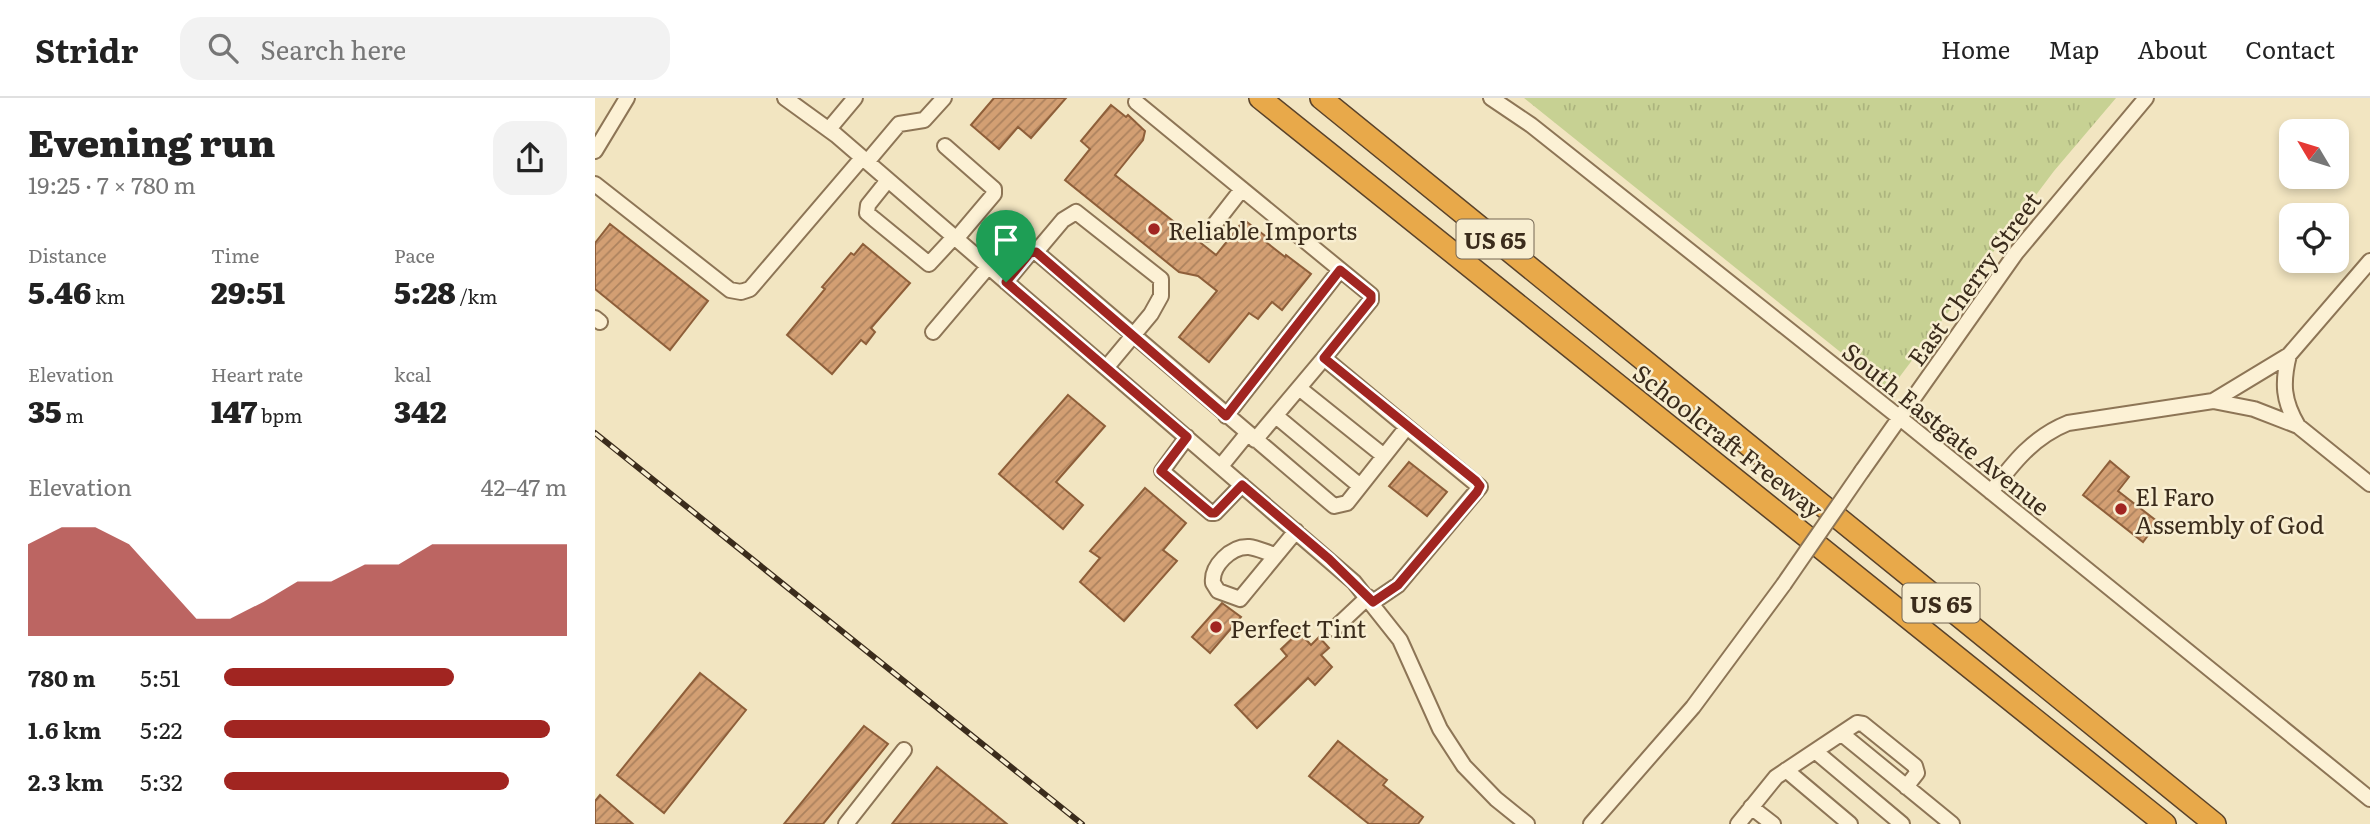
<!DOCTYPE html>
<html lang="en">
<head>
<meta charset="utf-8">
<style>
	:root { --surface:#fff; --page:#f2f2f2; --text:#222; --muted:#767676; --line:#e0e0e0; --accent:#a12521 }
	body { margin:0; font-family:Literata,serif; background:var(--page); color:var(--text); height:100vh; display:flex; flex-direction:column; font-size:26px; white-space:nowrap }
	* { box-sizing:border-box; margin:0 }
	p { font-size:23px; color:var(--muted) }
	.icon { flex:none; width:38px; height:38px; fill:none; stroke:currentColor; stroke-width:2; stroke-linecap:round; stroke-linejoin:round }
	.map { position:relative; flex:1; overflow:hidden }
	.drawer { display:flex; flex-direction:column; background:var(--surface); width:595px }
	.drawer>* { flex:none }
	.needle { width:46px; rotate:308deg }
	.buttons { position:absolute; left:1684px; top:21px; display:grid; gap:14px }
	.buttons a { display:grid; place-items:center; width:70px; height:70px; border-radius:14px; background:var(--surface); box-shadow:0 4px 10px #0003; font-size:35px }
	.pin { position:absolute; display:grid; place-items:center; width:60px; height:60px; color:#fff; margin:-72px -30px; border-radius:50% 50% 50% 0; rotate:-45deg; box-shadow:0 0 7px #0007 }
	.pin .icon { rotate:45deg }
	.round { display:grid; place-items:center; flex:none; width:74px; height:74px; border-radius:21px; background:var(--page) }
	.head { display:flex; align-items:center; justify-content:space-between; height:119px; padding:0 28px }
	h1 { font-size:38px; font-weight:800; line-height:52px }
	.metrics { display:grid; grid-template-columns:repeat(3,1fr); gap:10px; height:119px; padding:7px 28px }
	.metrics div { display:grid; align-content:center }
	.metrics b { font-size:30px; font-weight:800 }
	.metrics small { font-size:19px; font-weight:400 }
	.metrics p { font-size:19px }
	.chart { height:196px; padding:14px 28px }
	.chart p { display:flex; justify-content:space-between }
	.chart svg { width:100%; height:126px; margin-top:7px; fill:var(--accent); opacity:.7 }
	ul { padding:0 28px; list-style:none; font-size:23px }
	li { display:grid; grid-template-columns:112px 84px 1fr; align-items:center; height:52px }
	li i { height:18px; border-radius:9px; background:var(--accent) }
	header { display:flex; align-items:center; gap:42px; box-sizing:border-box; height:98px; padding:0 35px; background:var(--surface); border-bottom:2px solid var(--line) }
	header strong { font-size:33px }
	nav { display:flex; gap:38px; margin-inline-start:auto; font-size:24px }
	.search { width:490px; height:63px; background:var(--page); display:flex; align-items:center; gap:18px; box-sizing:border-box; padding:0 24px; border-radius:21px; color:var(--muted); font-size:26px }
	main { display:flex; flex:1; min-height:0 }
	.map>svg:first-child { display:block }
	.grass { fill:url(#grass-tufts) }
	.building { fill:url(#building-hatch); stroke:#8e5f3a; stroke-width:2 }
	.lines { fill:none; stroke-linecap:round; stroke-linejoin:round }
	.minor-casing { stroke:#8d7556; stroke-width:18 }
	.highway-casing { stroke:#5a432b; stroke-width:24 }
	.minor { stroke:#fcf1d5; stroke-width:14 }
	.highway { stroke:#e8a94a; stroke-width:21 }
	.rail-casing { stroke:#3b2c1c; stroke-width:6 }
	.rail { stroke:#f8eed1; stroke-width:3.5; stroke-dasharray:10; stroke-linecap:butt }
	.minor-bridge-casing { stroke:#8d7556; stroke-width:18; stroke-linecap:butt }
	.minor-bridge { stroke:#fcf1d5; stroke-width:14 }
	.route-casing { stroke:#fff; stroke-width:14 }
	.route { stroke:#a12521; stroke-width:9 }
	.poi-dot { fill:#a12521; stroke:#f8eed1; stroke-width:2.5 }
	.labels { text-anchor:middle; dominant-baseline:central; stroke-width:5; stroke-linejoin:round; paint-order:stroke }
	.shield { fill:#f8eed1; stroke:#746652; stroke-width:2 }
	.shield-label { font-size:23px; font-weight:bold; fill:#3b2c1c }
	.poi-label { font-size:24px; fill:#3b2c1c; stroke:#f8eed1; text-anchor:start }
	.street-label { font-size:24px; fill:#3b2c1c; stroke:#f8eed1 }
</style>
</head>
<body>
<header>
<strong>Stridr</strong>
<div class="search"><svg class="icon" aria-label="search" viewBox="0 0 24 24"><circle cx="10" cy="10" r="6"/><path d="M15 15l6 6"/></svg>Search here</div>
<nav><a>Home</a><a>Map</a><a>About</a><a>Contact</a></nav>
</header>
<main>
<section class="drawer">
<div class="head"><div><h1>Evening run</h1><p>19:25 · 7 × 780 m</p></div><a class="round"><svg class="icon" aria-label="share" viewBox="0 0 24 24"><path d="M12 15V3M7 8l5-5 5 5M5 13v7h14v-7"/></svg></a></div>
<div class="metrics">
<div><p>Distance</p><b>5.46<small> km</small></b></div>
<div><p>Time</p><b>29:51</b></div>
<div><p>Pace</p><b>5:28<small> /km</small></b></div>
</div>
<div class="metrics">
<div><p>Elevation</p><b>35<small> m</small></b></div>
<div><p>Heart rate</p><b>147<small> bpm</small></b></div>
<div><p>kcal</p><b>342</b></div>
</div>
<div class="chart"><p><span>Elevation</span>42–47 m</p>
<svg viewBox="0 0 160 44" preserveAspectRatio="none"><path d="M0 44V12L10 6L20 6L30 12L40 25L50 38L60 38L70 32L80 25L90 25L100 19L110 19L120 12L130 12L140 12L150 12L160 12V44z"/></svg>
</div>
<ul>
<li><b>780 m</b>5:51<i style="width:67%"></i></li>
<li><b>1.6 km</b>5:22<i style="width:95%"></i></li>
<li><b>2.3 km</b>5:32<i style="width:83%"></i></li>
</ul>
</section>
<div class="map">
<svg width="1775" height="726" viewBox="0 0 1775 726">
	<defs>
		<pattern id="grass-tufts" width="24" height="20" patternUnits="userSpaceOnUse" patternTransform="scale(1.75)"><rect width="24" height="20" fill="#c7d193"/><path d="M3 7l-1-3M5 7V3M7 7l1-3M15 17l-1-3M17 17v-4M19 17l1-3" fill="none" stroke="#acb47e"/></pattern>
		<pattern id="building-hatch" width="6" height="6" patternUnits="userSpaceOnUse" patternTransform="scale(1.75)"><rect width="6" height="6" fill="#d39f73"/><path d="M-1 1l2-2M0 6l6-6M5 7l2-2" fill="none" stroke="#ac825e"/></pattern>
	</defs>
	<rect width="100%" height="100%" fill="#f2e5c1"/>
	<path class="grass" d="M929,0H1521L1459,73L1294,293Z"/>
	<path class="building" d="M399,0H471L436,40L423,29L404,51L376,27Z
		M516,7L531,19L533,17L550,33L548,42L520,77L621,157L649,122L673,140L671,144L690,159L691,157L716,176L687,212L677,204L663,221L654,215L614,264L584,239L622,193L603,178L584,174L470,82L495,51L486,43Z
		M15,126L113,203L75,252L0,191V145Z
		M268,146L315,185L276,230L280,234L271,246L266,242L237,276L192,237L230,191L227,189L256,155L259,157Z
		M473,297L510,328L461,384L488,407L468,431L404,376Z
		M1515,363L1534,379L1523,393L1563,424L1548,444L1488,397Z
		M814,364L852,394L832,418L794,388Z
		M550,390L591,425L568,452L582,463L529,523L485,484L505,460L495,453Z
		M627,505L646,519L615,555L597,539Z
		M704,534L716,547L724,539L734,550L726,557L737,569L720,587L713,580L662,630L640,607L692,558L686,551Z
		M105,575L151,612L69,715L22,677Z
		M269,628L293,646L228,726H189Z
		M743,643L784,676L792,682L788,687L828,719L823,726H774L714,678Z
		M342,669L412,726H297Z
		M5,697L38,726H0V703Z"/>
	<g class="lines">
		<defs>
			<path id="minor" d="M190,0L241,37L759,484L805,542L845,631L869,668L901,701L932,726
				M896,0L936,27L1305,320L1775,701
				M234,31L260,0
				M350,48L399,91V96L361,141
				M0,53L32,0
				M272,64L304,26L329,22L349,0
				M293,82L273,107L272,115L279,121L334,166L359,139
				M0,86L135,192L146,194L155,191L267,60
				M612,136L647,91
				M441,154L468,122L481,114L566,181V198L556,216L511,270
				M411,184L435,155L441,154L739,408L752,405L812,329L729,260L776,202V197L541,4
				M0,220L5,224
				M338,234L393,169
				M1694,257C1687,285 1688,303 1703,328
				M704,290L789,358
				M1618,303L1659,311L1703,328L1775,386
				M631,318L745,172
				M681,318L765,388
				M592,339L567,373L616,415H620L647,387
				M660,342L729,260
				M626,368L652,336
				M1267,373L1421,155L1551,0
				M1396,394C1418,365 1438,339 1473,325L1618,303L1694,257L1775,163
				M681,457C672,455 663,450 654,449C636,448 616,468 618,485L623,493L645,501L701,433
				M778,504L803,487L885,389L812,329
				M739,531L773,499
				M1247,636L1357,726
				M1220,653L1307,726
				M1191,672L1255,726
				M1156,709L1178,726
				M251,726L309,652
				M996,726L1098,609L1189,486
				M1143,726L1181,679L1262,625L1268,626L1320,668L1322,675L1311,689"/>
			<path id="highway" d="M665,0L1570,726
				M726,0L1620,726"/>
		</defs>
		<use href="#minor" class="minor-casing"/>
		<use href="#highway" class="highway-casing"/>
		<use href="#minor" class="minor"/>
		<use href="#highway" class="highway"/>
		<defs>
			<path id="rail" d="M0,335L487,726"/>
		</defs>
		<use href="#rail" class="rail-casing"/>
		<use href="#rail" class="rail"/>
		<defs>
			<path id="minor-bridge" d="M1189,486L1267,373"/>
		</defs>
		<use href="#minor-bridge" class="minor-bridge-casing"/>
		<use href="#minor-bridge" class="minor-bridge"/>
	</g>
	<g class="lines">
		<defs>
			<path id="route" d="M441,154L631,318L745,172L776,197V202L729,260L881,383L885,388L882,394L803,487L778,504L734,461L647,387L620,415H616L566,373L592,339L411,184L435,155Z"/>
		</defs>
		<use href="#route" class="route-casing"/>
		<use href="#route" class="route"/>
	</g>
	<g class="poi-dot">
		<circle cx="559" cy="131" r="7"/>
		<circle cx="1526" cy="411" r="7"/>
		<circle cx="621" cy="529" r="7"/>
	</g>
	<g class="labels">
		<g class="shield">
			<rect x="861.5" y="121.5" width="77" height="39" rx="5"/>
			<rect x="1307.5" y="485.5" width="77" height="39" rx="5"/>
		</g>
		<g class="shield-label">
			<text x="900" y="141">US 65</text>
			<text x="1346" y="505">US 65</text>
		</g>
		<g class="poi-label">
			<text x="573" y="131">Reliable Imports</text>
			<text x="1540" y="397">El Faro<tspan x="1540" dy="28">Assembly of God</tspan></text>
			<text x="635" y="529">Perfect Tint</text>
		</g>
		<g class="street-label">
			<text transform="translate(1378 180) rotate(-54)">East Cherry Street</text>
			<text transform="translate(1352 330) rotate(39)">South Eastgate Avenue</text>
			<text transform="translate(1134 342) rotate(38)">Schoolcraft Freeway</text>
		</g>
	</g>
</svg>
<div class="buttons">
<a><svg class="needle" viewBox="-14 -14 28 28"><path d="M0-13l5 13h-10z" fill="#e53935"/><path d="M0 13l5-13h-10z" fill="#767676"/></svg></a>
<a><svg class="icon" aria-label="locate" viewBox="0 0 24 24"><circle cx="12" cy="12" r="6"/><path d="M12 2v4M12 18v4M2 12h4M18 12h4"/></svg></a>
</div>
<div class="pin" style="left:411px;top:184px;background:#1e9e55"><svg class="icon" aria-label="arrive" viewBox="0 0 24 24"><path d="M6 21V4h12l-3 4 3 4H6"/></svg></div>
</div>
</main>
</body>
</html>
